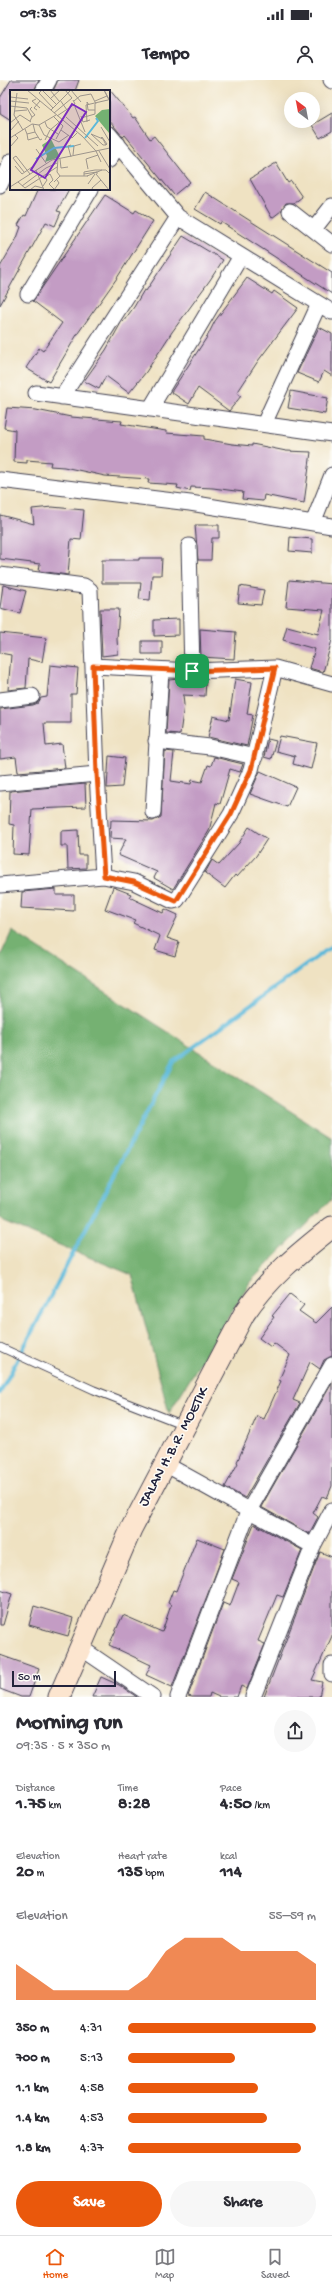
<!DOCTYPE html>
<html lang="en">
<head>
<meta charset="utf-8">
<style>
	:root { --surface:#fff; --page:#f7f7f7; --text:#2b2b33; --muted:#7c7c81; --line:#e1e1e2; --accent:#ea580c }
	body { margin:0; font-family:"Gochi Hand",sans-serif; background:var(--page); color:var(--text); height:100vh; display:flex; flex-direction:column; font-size:15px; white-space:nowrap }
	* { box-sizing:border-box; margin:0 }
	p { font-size:13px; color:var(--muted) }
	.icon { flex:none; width:22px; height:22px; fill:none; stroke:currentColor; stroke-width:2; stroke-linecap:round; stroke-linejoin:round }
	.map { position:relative; height:1617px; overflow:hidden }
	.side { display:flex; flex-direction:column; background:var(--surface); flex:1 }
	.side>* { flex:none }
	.needle { width:26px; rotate:328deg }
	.tools { position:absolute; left:284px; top:12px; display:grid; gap:8px }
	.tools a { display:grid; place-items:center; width:36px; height:36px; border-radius:50%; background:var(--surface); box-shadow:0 4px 16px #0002; font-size:20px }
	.scale { position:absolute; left:12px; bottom:10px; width:104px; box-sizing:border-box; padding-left:4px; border:2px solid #22223b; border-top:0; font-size:11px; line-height:14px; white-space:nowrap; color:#22223b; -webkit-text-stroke:3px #fdfcf7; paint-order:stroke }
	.pin { position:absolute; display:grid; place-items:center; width:34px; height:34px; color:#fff; margin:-17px; border-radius:8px; box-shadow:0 2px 6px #0006 }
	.round { display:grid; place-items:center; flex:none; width:42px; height:42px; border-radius:21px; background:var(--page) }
	.summary { display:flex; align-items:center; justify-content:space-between; height:68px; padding:0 16px }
	h1 { font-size:22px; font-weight:700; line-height:30px }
	.figures { display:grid; grid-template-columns:repeat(3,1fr); gap:6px; height:68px; padding:4px 16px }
	.figures div { display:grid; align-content:center }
	.figures b { font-size:17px; font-weight:700 }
	.figures small { font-size:11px; font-weight:400 }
	.figures p { font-size:11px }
	.chart { height:112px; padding:8px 16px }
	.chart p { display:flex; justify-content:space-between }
	.chart svg { width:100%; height:72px; margin-top:4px; fill:var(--accent); opacity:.7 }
	.cta { display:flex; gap:8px; margin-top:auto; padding:8px 16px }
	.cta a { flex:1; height:46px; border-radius:24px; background:var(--accent); color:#fff; font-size:16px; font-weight:700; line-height:46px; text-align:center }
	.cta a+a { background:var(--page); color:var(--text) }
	ul { padding:0 16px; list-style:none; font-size:13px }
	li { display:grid; grid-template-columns:64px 48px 1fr; align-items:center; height:30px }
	li i { height:10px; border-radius:5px; background:var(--accent) }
	.status { display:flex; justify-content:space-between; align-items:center; height:28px; padding:0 20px; background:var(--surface); direction:ltr }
	.status svg { height:11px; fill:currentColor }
	header { display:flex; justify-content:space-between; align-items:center; height:52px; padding:0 16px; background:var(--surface); font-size:18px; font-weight:700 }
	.tab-bar { display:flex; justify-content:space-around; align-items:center; height:56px; border-top:1px solid var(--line); background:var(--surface); font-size:11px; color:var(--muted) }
	.tab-bar a { display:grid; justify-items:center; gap:2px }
	.tab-bar .current { color:var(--accent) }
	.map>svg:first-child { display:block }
	.forest { fill:#74b172; stroke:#4b6a56 }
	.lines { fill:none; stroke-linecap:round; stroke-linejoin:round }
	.stream { stroke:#5cb9da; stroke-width:4 }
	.building { fill:#c39cc4 }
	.lane-casing { stroke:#413f4f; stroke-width:9 }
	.street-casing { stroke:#413f4f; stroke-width:17 }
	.secondary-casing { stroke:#413f4f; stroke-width:23 }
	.lane { stroke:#fff; stroke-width:7 }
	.street { stroke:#fff; stroke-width:15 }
	.secondary { stroke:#fce5cf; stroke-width:21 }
	.route-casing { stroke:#fff; stroke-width:8 }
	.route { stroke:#ea580c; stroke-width:5 }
	.labels { text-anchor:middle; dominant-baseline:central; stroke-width:3; stroke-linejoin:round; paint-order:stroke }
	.street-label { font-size:15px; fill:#22223b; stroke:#fdfcf7 }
	.inset-river { fill:none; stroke:#5cb9da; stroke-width:2 }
	.inset-road { fill:none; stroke:#9d958c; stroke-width:1 }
	.view { fill:#7b2cbf; fill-opacity:0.15; stroke:#7b2cbf; stroke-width:2 }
	.inset-edge { fill:none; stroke:#22223b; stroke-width:2 }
</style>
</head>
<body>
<div class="status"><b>09:35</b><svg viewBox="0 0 49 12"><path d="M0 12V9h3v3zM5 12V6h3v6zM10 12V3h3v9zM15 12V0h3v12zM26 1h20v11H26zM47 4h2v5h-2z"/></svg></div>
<header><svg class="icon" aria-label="back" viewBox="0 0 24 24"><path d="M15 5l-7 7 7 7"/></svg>Tempo<svg class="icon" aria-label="person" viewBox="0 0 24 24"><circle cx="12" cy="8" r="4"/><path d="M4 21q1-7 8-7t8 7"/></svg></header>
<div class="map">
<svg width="332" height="1617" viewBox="0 0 332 1617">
	<rect width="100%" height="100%" fill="#fdfcf7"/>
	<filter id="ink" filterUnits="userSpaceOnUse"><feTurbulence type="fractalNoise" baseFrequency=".025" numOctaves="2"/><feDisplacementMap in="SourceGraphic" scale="8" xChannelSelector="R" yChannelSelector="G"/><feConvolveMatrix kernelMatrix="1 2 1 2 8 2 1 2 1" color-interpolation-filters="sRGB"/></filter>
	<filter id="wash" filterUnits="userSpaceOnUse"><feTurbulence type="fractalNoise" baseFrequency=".012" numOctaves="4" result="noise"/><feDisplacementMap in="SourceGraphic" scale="16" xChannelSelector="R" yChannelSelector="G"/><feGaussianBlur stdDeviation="0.9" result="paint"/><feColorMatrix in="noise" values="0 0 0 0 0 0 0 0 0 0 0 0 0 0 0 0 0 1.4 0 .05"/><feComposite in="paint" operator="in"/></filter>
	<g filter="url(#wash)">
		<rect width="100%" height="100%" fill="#efe2c2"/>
		<path class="forest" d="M12,851L332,1058V1119L250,1202L169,1333L132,1195L4,1142L0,1138V877Z"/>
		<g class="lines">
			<path class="stream" d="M0,1313L173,982L332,866"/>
		</g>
		<g id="blocks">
			<path class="building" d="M11,0H39L34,11H11V40L0,33V18Z
				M58,0H79L75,11H53Z
				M109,9L133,38L135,37L150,59L154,56L190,102L174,115L125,55L123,57L109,40Z
				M332,33V51L320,58L312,45Z
				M276,83L288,103L291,101L302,117L294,123H286L281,131L272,138L250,99Z
				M38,109H69L57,131L61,132L55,146L46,142L0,225V187L17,158L21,147L18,145L24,135L26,136Z
				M205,112L332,193V214L221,142L220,144L195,129Z
				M105,115L134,133L136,130L153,141L117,198L78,253L49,302L26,288L39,268L43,271L62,243L33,221Z
				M183,156L223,180L210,200L172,252L146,292L129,313L106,296L99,309L84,301L106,270L122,241L123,242L134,227L144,210L146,211Z
				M247,198L272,214L274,211L298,228L258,281L237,313L241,316L229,331L198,308L189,324L171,312L207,257L215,241Z
				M319,247L332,254V296L324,291L319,302L297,293Z
				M291,311L328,318L325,334L288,328Z
				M7,328L36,330L71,337L122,341L121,344L166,351V353L204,356V359L232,364L252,366V364L286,371L311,372L304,423L264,415L263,421L242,419L243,412L213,408L191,407L190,411L177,408L178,405L148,403L149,399L105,396L64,387L50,386L51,382L27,380V383L14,382L15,350L4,348Z
				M52,427L84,430L81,460L71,459L68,495L39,491L40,484L0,479V435L34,444L32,429Z
				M195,445H219V458H212L211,480H198Z
				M290,457L312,459V473L289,471Z
				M139,478H162L161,495H152L150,520L139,519L141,503H102V480H139Z
				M289,500L332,504V560L323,592L309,588L315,569L283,560L287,546L318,554L324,530L286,527Z
				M3,505L26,511L20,533L0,528Z
				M240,506L264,510L261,525L238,523Z
				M100,529H119L117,559L118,574L102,576Z
				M179,539V555L154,556V540Z
				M200,549L236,552L234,579L201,577Z
				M0,553L46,558L42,582L28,579L26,608L8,610L11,575L0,573Z
				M142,561H162V574H142Z
				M50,585L78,588L76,614H71V643H44L46,666L62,664L65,688L18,692L16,677L0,679V629L33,625L38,623L41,618L47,617Z
				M179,599L206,601L205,616L183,615L184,625L180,654L166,653L169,600Z
				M235,599L252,602L247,634L253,635L247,666L208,657L213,636L229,640Z
				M280,656L317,663L311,689L293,684L295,676L276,671Z
				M268,659L276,661L271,679L264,677Z
				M165,671L174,672L171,701L191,704L192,700L202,702L208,685L211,686L214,677L243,684L240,692L230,689L220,724L216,723L209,751L173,809L154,798L157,792L118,775L126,759L110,758L111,740L153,741L161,737Z
				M109,676L125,678L122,707L107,708Z
				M260,691L296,707L287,727L250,714Z
				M85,704L86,727L32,729L29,775L13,774L14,745L9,744L10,711Z
				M249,747L267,759L256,776L237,797L235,795L225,808L205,793L212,780L219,785L239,763Z
				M78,750L79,775H86V788L68,789L67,766H61V751Z
				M113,807L131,814L129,817L163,833L165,829L178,835L167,858L179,862L175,876L155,870L160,856L133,843L135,840L105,829Z
				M56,809V815H74V831L21,828L22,812Z
				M290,1214L304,1225L299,1231L316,1243L332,1227V1276L324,1280L320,1289L310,1282L293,1320L300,1323L245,1418L225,1407L238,1383L237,1382L257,1336L264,1339L281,1301L279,1300L290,1275L274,1263L271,1267L259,1258L274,1237L272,1236Z
				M332,1303V1406L327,1418L322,1416L313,1433L318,1437L309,1454L261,1427Z
				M254,1444L302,1470L283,1517L277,1515L258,1561L265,1564L247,1609L241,1606L237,1617H219L210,1613L209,1617H192L188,1616L223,1523L230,1526L239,1502L232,1499Z
				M197,1458L225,1469L172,1607L146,1595L151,1585L109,1565L123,1535L162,1552L171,1525L168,1523L173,1510L176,1511Z
				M320,1472L332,1477V1556L312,1600L322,1602L319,1617H264Z
				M0,1510L12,1514L3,1545H0Z
				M34,1526L73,1538L68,1556L29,1545Z
				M0,1575L39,1589L29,1617H21L0,1609Z
				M101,1597L119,1605L137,1617H92Z"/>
		</g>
	</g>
	<g filter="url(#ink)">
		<use href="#blocks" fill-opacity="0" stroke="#413f4f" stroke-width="1"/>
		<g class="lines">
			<defs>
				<path id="lane" d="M0,1267L94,1310L184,1345"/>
				<path id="street" d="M331,0L332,1
					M43,11L49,0
					M109,54L178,137L332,232
					M109,80L118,64
					M0,105L11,81
					M290,131L332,164
					M314,149L332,126
					M28,214L91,109
					M36,313L332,354
					M62,317L178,137
					M150,329L241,176
					M264,344L319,224
					M0,400L190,423L332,446
					M313,443L332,395
					M189,466L192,591
					M0,495L84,506L90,510L97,694L103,796
					M93,586L192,591L275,588L332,604
					M0,620L32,616
					M156,661L210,667L255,677
					M0,703L97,694
					M153,732L161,590
					M0,805L103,796L134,802L173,821L177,820L231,734L251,690L275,588
					M165,1384L313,1466
					M81,1568L153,1617
					M332,1585V1594
					M178,1617L248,1432L332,1285
					M253,1617L313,1466L332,1430"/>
				<path id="secondary" d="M59,1617L131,1449L244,1234C268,1198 299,1173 332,1147"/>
			</defs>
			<use href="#lane" class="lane-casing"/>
			<use href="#street" class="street-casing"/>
			<use href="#secondary" class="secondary-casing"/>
			<use href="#lane" class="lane"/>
			<use href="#street" class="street"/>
			<use href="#secondary" class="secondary"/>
		</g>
	</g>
	<g class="lines" filter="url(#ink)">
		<defs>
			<path id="route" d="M93,586L192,591L275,588L251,690L231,734L176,821L134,802L104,796L97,694Z"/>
		</defs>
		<use href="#route" class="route-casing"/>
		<use href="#route" class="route"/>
	</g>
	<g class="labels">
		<g class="street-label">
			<text transform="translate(174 1367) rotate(-62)">JALAN H.B.R. MOETIK</text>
		</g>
	</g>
	<g transform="translate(10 10)">
		<rect width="100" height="100" fill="#efe2c2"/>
		<path d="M100,19V42L99,43L85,26L92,20ZM41,49L50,67L35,72L37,66L32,55Z" fill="#74b172"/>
		<path class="inset-river" d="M75,48L88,31L86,28M26,69L44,58L64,56"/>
		<path class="inset-road" d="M17,0L72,46L86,61M32,0L29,3L43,18M32,0L46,14M40,0L49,11M61,0L71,12M94,0L100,12M94,0L100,11M7,3L4,25L13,40M0,7L18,9M26,9L22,11L30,18M40,9L50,0M50,10L57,20M0,11L19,13M64,11L70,6L81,4L86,14M85,11L97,6M79,15L77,12L78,20H85M0,16L17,18L22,27L20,31M65,17L75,42M27,20L24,18L30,11M41,20L61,0M5,21L17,20M44,23L62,8L55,0M47,26L65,14L63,10M71,26L73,32L80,30M22,27L25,25L20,19L22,17M44,27L53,36L46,49M56,27L88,56M71,28L85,24V14M35,32L37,37L48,44M77,32L76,15L98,10M0,33L10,25L21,32M23,34L25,42L30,50L32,49M29,35L34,45L49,52L59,45M91,37L100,52M15,39L17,44L25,42M51,40L62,48L67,43M0,41L9,31M17,44L18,50L28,47M0,48L22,34L29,35L46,25M91,48L92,47L97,54L96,55H93L81,44L93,49L96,55M35,50L40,40L52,30M0,57L8,48L5,45M26,59L36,73M86,61L91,72M89,61L100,79M63,65L64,56L71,54M61,67L58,56L61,55M48,69L47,82L50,86M50,69L51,78L58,77M5,76L12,84L22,77M78,79L76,69L88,65M26,80L34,100M14,82L3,68L6,66L20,84M74,84L87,82V84M86,84L99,100M74,86V82L85,80H96L100,84M77,86L92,80M8,92L15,98L47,77M44,92L50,86H78M78,94L85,84M12,96L36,78L47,73M33,96L37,90L35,87L40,84L43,90L39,94L44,99M0,97L42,70L100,58M20,100L25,96L33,98M44,100L49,93L47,90M83,100L82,98L91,90"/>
		<path class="view" d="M62,14L76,22L35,88L21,80Z"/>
		<rect width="100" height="100" class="inset-edge"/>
	</g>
</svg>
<div class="tools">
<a><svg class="needle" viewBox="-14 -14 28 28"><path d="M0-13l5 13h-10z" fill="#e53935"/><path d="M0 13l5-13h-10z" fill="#7c7c81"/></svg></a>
</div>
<div class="scale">50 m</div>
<div class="pin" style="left:192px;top:591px;background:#1e9e55"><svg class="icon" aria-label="arrive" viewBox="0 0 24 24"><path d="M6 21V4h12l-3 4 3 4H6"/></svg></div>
</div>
<section class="side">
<div class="summary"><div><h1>Morning run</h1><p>09:35 · 5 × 350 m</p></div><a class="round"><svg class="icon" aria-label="share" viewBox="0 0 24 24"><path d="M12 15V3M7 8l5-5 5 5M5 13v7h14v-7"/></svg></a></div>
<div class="figures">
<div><p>Distance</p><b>1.75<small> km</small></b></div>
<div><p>Time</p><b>8:28</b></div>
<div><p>Pace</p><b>4:50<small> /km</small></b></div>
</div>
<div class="figures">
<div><p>Elevation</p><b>20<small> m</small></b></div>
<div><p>Heart rate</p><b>135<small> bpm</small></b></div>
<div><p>kcal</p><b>114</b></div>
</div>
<div class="chart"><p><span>Elevation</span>55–59 m</p>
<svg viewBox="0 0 160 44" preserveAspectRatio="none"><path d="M0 44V22L10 30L20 38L30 38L40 38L50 38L60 38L70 30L80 14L90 6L100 6L110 6L120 14L130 14L140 14L150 14L160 22V44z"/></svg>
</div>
<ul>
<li><b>350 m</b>4:31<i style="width:100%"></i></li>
<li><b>700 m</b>5:13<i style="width:57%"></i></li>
<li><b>1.1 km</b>4:58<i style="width:69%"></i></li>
<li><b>1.4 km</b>4:53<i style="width:74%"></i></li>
<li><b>1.8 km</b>4:37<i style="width:92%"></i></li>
</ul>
<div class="cta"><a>Save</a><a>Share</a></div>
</section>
<nav class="tab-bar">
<a class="current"><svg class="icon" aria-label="home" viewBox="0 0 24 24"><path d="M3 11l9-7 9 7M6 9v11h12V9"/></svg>Home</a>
<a><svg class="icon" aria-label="map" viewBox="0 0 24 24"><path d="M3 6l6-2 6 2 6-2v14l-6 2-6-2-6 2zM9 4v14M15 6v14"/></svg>Map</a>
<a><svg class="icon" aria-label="saved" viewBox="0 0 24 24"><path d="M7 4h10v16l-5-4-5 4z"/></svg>Saved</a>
</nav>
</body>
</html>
